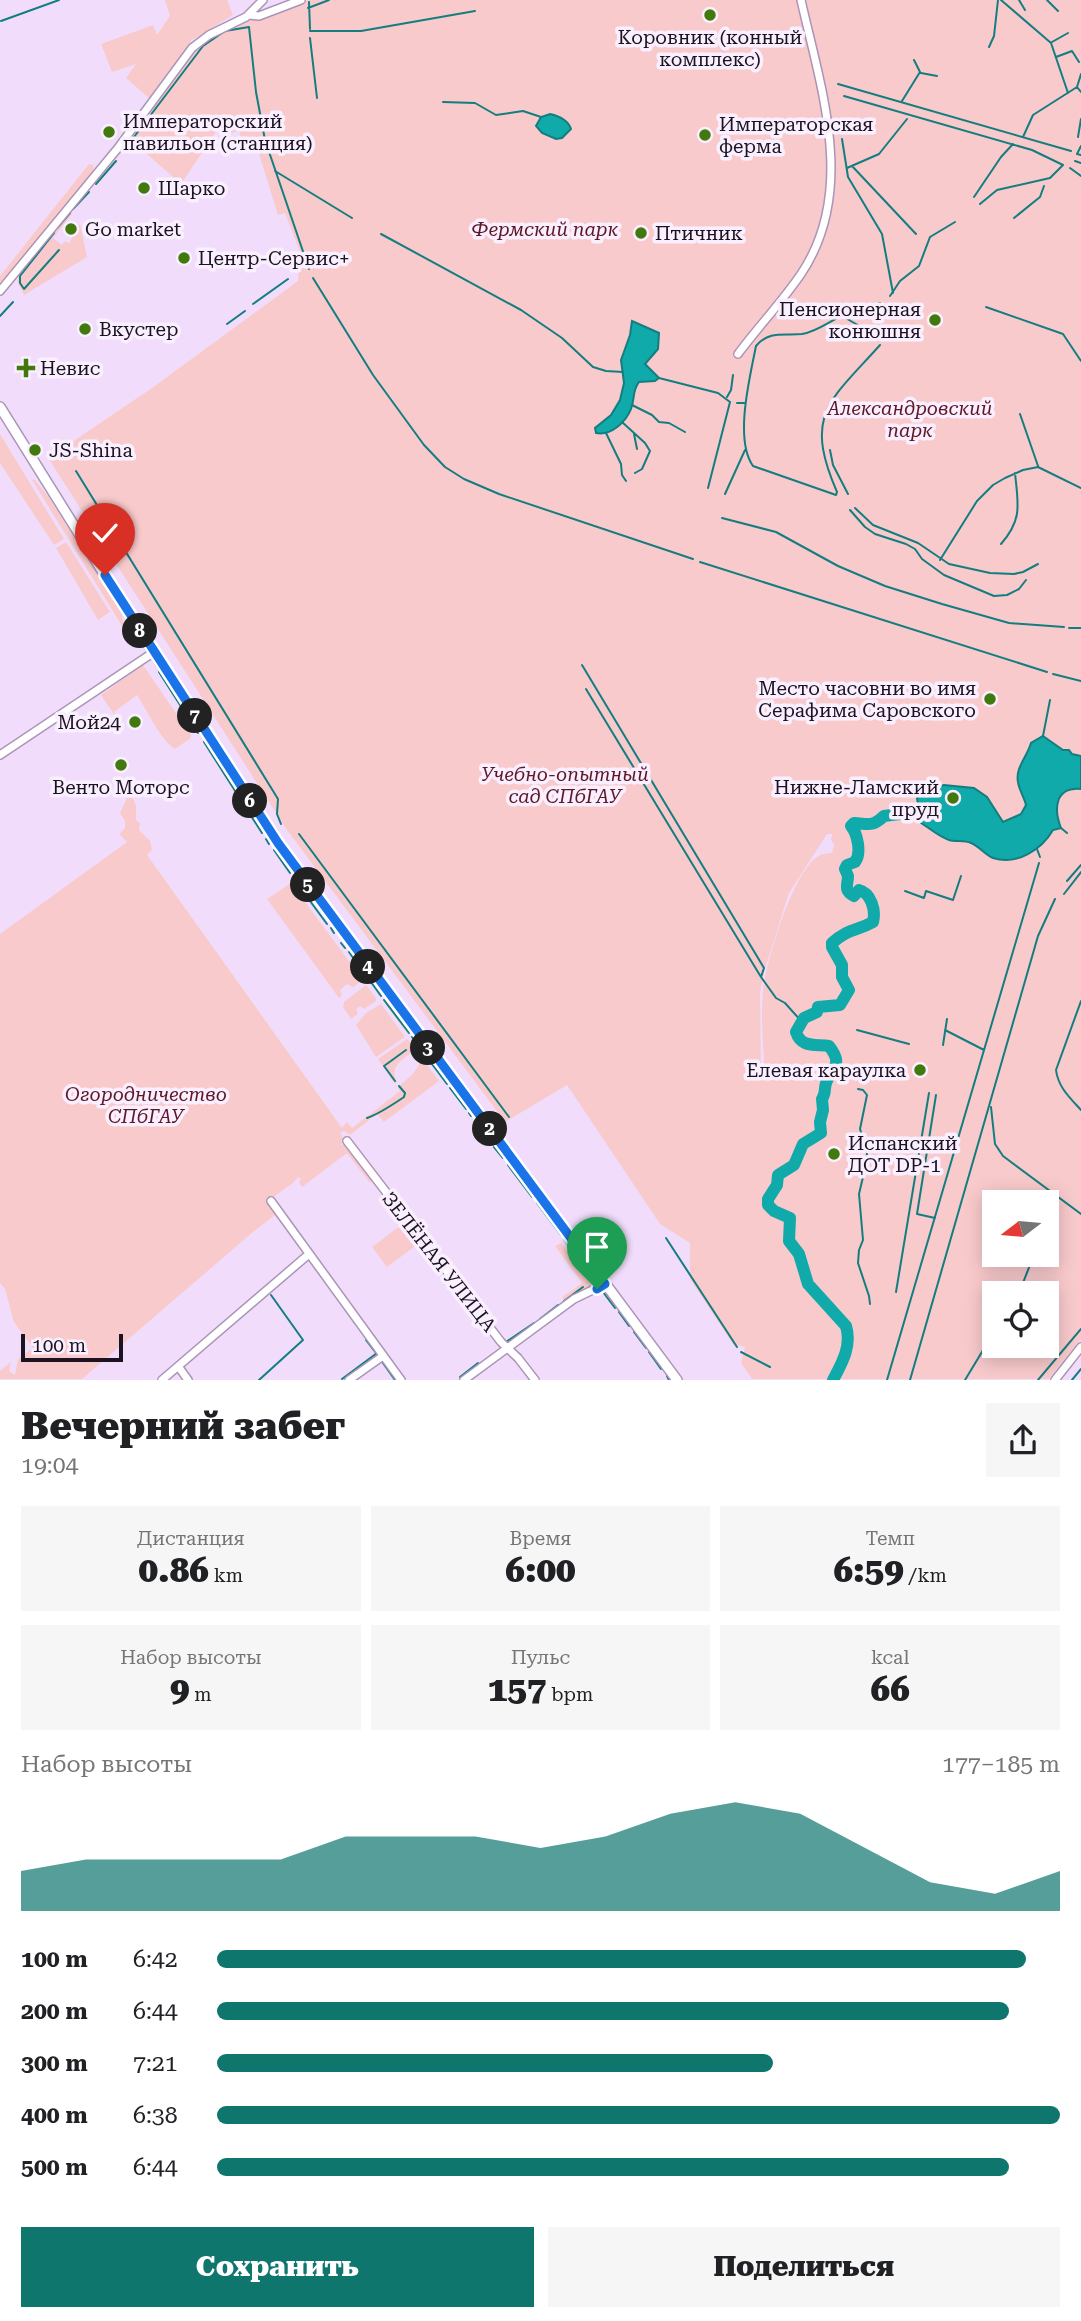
<!DOCTYPE html>
<html lang="ru">
<head>
<meta charset="utf-8">
<style>
	:root { --surface:#fff; --page:#f6f6f6; --text:#202124; --muted:#757577; --accent:#0f766e }
	body { margin:0; font-family:"Roboto Serif",serif; background:var(--page); color:var(--text); height:100vh; display:flex; flex-direction:column; font-size:26px; white-space:nowrap }
	* { box-sizing:border-box; margin:0 }
	p { font-size:23px; color:var(--muted) }
	.icon { flex:none; width:38px; height:38px; fill:none; stroke:currentColor; stroke-width:2; stroke-linecap:round; stroke-linejoin:round }
	.map { position:relative; height:1380px; overflow:hidden }
	.details { display:flex; flex-direction:column; background:var(--surface); flex:1 }
	.details>* { flex:none }
	.needle { width:46px; rotate:254deg }
	.buttons { position:absolute; left:982px; top:1190px; display:grid; gap:14px }
	.buttons a { display:grid; place-items:center; width:77px; height:77px; border-radius:0px; background:var(--surface); box-shadow:0 4px 18px #0003; font-size:35px }
	.scale { position:absolute; left:21px; bottom:18px; width:102px; box-sizing:border-box; padding-left:7px; border:4px solid #1b131f; border-top:0; font-size:19px; line-height:24px; white-space:nowrap; color:#1b131f; -webkit-text-stroke:5px #f9effe; paint-order:stroke }
	.pin { position:absolute; display:grid; place-items:center; width:60px; height:60px; color:#fff; margin:-72px -30px; border-radius:50% 50% 50% 0; rotate:-45deg; box-shadow:0 0 7px #0007 }
	.pin .icon { rotate:45deg }
	.km { position:absolute; width:35px; height:35px; margin:-18px; border-radius:50%; background:#222; color:#fff; font-size:19px; line-height:35px; text-align:center }
	.round { display:grid; place-items:center; flex:none; width:74px; height:74px; border-radius:0px; background:var(--page) }
	.overview { display:flex; align-items:center; justify-content:space-between; height:119px; padding:0 21px }
	h1 { font-size:38px; font-weight:800; line-height:52px }
	.metrics { display:grid; grid-template-columns:repeat(3,1fr); gap:10px; height:119px; padding:7px 21px }
	.metrics div { display:grid; align-content:center; border-radius:0px; background:var(--page); text-align:center }
	.metrics b { font-size:35px; font-weight:800 }
	.metrics small { font-size:19px; font-weight:400 }
	.metrics p { font-size:19px }
	.chart { height:196px; padding:14px 21px }
	.chart p { display:flex; justify-content:space-between }
	.chart svg { width:100%; height:126px; margin-top:7px; fill:var(--accent); opacity:.7 }
	.action { display:flex; gap:14px; margin-top:auto; padding:14px 21px }
	.action a { flex:1; height:80px; border-radius:0px; background:var(--accent); color:#fff; font-size:28px; font-weight:800; line-height:80px; text-align:center }
	.action a+a { background:var(--page); color:var(--text) }
	ul { padding:0 21px; list-style:none; font-size:23px }
	li { display:grid; grid-template-columns:112px 84px 1fr; align-items:center; height:52px }
	li i { height:18px; border-radius:9px; background:var(--accent) }
	.map>svg:first-child { display:block }
	.green { fill:#f9cacc; fill-rule:evenodd }
	.water { fill:#0faaa9; stroke:#137d80; stroke-width:2 }
	.lines { fill:none; stroke-linecap:round; stroke-linejoin:round }
	.stream { stroke:#137d80; stroke-width:2 }
	.river { stroke:#0faaa9; stroke-width:12 }
	.minor-casing { stroke:#ab94b7; stroke-width:10 }
	.major-casing { stroke:#ab94b7; stroke-width:12 }
	.minor { stroke:#fff; stroke-width:7 }
	.major { stroke:#fff; stroke-width:9 }
	.route-casing { stroke:#fff; stroke-width:14 }
	.route { stroke:#1a73e8; stroke-width:9 }
	.poi-dot { fill:#42790d; stroke:#f9effe; stroke-width:2.5 }
	.labels { text-anchor:middle; dominant-baseline:central; stroke-width:7; stroke-linejoin:round; paint-order:stroke }
	.poi-label { font-size:19px; fill:#1b131f; stroke:#f9effe; text-anchor:start }
	.park-label { font-size:19px; font-style:italic; fill:#5e1724; stroke:#f9effe }
	.street-label { font-size:19px; fill:#1b131f; stroke:#f9effe }
</style>
</head>
<body>
<div class="map">
<svg width="1081" height="1380" viewBox="0 0 1081 1380">
	<rect width="100%" height="100%" fill="#f1ddfb"/>
	<path class="green" d="M165,0H227L233,15L192,40L149,98L126,78L136,64L112,72L101,44L153,25L157,35L170,16Z
		M307,0H798C819,91 851,190 797,275C782,298 761,316 746,338C762,321 793,293 803,274C858,181 827,97 804,0H1081V1339L1049,1379H837L852,1344L851,1333L843,1317L813,1286L800,1265C803,1300 848,1310 847,1344C846,1348 833,1374 831,1379H752L741,1363L745,1347L733,1344L690,1279V1243L660,1224L567,1085L505,1122L287,830L50,461L53,455L152,388L298,281L300,252L285,213L278,215L255,141L243,144L239,131L231,133L220,126L181,184L130,139C148,113 187,54 212,37C239,20 273,13 304,4ZM827,834H832L831,840L834,845L832,853C826,853 821,854 817,857C792,874 766,962 763,991C760,1020 764,1050 765,1078L761,1080L760,993L764,972L789,893ZM994,1202H1046V1255H994ZM994,1293H1046V1346H994Z
		M89,164L93,165L94,171L0,285V276Z
		M69,212L72,214L53,238L62,245L65,241L69,243L80,224L87,257L24,295L17,281L19,275Z
		M0,434L64,539L54,545L0,463Z
		M34,479L48,496L122,614L124,629L32,480Z
		M66,542L110,612L98,620L56,548Z
		M143,665L191,735V738L175,749C161,741 147,710 137,695L114,712L122,726L101,695Z
		M128,796H132L136,806V820L140,823L139,830L150,841L152,850L147,855L342,1128L347,1122L352,1128L400,1091L398,1087C408,1078 419,1071 421,1057L439,1081L384,1122L377,1114L350,1135L344,1131L340,1133L343,1139L341,1145L346,1144L373,1179L370,1183L347,1153L302,1187L299,1182L301,1179L298,1177L293,1183L269,1200L281,1218L279,1219L275,1215L253,1232L82,1379H0V1371L11,1362L9,1371L15,1375L18,1359L33,1348L14,1322L5,1289L0,1283V934L127,842L119,834L125,828V821L120,813Z
		M291,883L363,980L353,987L347,984L340,990L342,995L339,998L267,899Z
		M366,985L376,998V1001L364,1009L360,1006L356,1009L358,1014L351,1019L343,1007L344,1002Z
		M381,1004L405,1037L376,1057L356,1025L366,1013Z
		M407,1039L416,1049C403,1060 389,1065 397,1082L395,1084L378,1059Z
		M389,1199L422,1241L387,1267L372,1247L401,1225L384,1202Z
		M561,1243L593,1286L565,1302L562,1297L582,1283L555,1246Z"/>
	<path class="water" d="M550,114C559,116 568,120 571,129L562,138L556,139L542,133L536,126L541,117Z
		M632,321L659,333L658,349L645,364L659,378L655,381L639,382C632,391 635,399 631,409C626,422 611,436 596,433L595,428L611,415L620,400L624,383L621,360L630,335Z
		M1043,736L1063,750H1069L1072,754L1081,756V789C1054,787 1054,810 1061,828L1053,830C1042,849 1017,866 993,858C984,854 979,846 971,843C964,840 956,842 949,840C938,836 931,829 921,823L917,798L932,789L944,785L974,788L987,797L1003,822L1021,814L1026,805C1024,797 1019,790 1018,782C1015,768 1027,757 1031,743Z"/>
	<g class="lines">
		<path class="stream" d="M1001,0L1051,43L1068,93
			M1019,0L1025,10
			M1047,0L1058,11
			M309,2L310,29
			M308,8L329,0
			M1,21L59,0
			M310,31H361L475,11
			M310,38L317,98
			M1052,42L1068,33
			M989,47L994,36L998,0
			M1056,57L1072,51L1079,62
			M921,73L937,76
			M838,84L1071,151
			M1077,87L1081,74
			M844,96L1032,150L1063,165L1050,178L997,190L980,204
			M902,101L920,72L914,60
			M443,102L475,103L496,115L523,111L541,117
			M134,137L203,46L225,31L249,27L256,92L265,140L309,269
			M1023,137L1033,115L1077,87L1081,92
			M1078,137L1081,119
			M842,139L848,177L882,234L893,293
			M1081,146L1077,154L1081,155
			M1075,161L1081,163
			M852,166L916,234
			M847,168L879,154L907,119
			M1070,168L1081,176
			M275,171L352,218
			M96,184L116,161
			M974,197L1001,157L1013,144
			M73,209L89,192
			M1014,218L1040,197L1044,186
			M57,228L70,213
			M54,233L20,276V283L24,289L59,250
			M381,234L521,310L562,338L593,367L606,371L623,372
			M313,278L373,375L424,445L445,467L464,479L499,494L693,559
			M890,296L900,281L919,266L930,237L955,222
			M880,303C868,308 855,310 843,315C830,321 816,332 802,334C785,336 769,330 756,346C750,377 734,439 753,466L836,495L837,492C803,414 830,401 880,345
			M253,304L288,279
			M986,307L1063,334L1081,361
			M0,316L13,302
			M842,316L877,336
			M227,324L245,311
			M659,378L718,393L730,402L708,488
			M727,397L731,390L733,375
			M737,403H744
			M632,405L652,415L659,422L669,423L685,432
			M1020,414L1038,466
			M622,422L645,443L650,451L642,469L635,473
			M606,433L621,464L622,475L626,481
			M634,434L637,449
			M830,450L833,465L848,494
			M76,471L278,799L277,814L281,824
			M725,494L745,450
			M855,508L873,525L918,543L949,564L990,573L1014,574L1023,572L1038,564
			M850,510L865,527L875,534L906,544L915,549L922,559L944,575L994,596L1007,595L1019,589L1026,580
			M722,518L776,532L838,566L885,586L942,604L1009,623L1064,627
			M1001,544C1023,519 1018,504 1015,473
			M940,560L977,501L993,485L1005,478L1023,470L1038,467L1081,488
			M700,562L1047,672
			M1069,628H1081
			M582,665L764,968L761,977
			M159,672L198,733
			M1053,674L1081,681
			M586,689L761,977L776,998L785,1003L802,1022
			M1043,736L1050,700
			M204,742L262,833
			M1061,828L1067,833
			M299,834L509,1117
			M266,839L269,844
			M1037,849L1040,857
			M274,850L290,873
			M296,881L307,896
			M1067,881L1081,865
			M905,891L924,898L926,891L953,900L961,876
			M1064,894L1081,872
			M310,901L327,924
			M331,928L334,933
			M341,943L345,948
			M349,952L366,976
			M371,982L381,996
			M384,1000L409,1033
			M1081,1001L1056,1070C1058,1087 1070,1098 1081,1110
			M857,1030L909,1044
			M945,1030L984,1050
			M412,1037L420,1048
			M943,1045L947,1019
			M423,1052L447,1084
			M395,1081L384,1066L406,1050
			M450,1088L466,1109
			M858,1089L863,1090L867,1095L860,1129L867,1151V1160L859,1194L863,1240L859,1250L858,1263L869,1296L870,1304
			M991,1107L995,1144L1003,1156L1081,1214
			M469,1113L471,1116
			M367,1118C379,1114 392,1105 404,1097L405,1093L399,1086
			M476,1122L478,1124
			M481,1128L491,1142
			M494,1147L503,1158
			M508,1165L532,1197
			M537,1203L561,1235
			M935,1218L917,1214L936,1095
			M666,1238L737,1347
			M564,1239L596,1284
			M603,1292L615,1308
			M896,1292L929,1093
			M1019,1293L1030,1265
			M564,1301L583,1287
			M619,1312L629,1326
			M540,1319L558,1305
			M354,1322L355,1323
			M634,1332L646,1348
			M366,1340L376,1353
			M506,1342L534,1323
			M649,1352L661,1369
			M741,1352L770,1367
			M383,1363L395,1380
			M667,1376L669,1380
			M460,1377L478,1363
			M342,1379L377,1353
			M259,1380L303,1340L271,1295
			M887,1380L1039,863
			M910,1380L1038,936L1055,899
			M965,1380L994,1332
			M1038,1380L1081,1329
			M1072,1380L1081,1369"/>
		<path class="river" d="M833,1380C842,1363 852,1346 846,1326L808,1284L799,1254L789,1241L790,1218L774,1211L768,1205V1199L777,1185L778,1175L794,1165L803,1144L821,1133L820,1122L823,1110L822,1099C826,1093 824,1090 826,1083C832,1067 844,1065 829,1046C815,1044 801,1048 796,1032L804,1018L817,1012L818,1007L840,1005L849,990L842,977V965L832,947V943C849,928 857,931 873,922C876,910 871,893 859,890L854,896C843,890 848,885 848,876L845,869L847,865L855,862C862,853 857,833 851,826L854,823C870,824 872,827 884,816L915,812"/>
		<defs>
			<path id="minor" d="M249,15L259,16L301,0
				M0,291L118,148L192,48L209,35L246,17L263,0
				M738,354C758,327 782,302 801,274C857,191 821,89 801,0
				M0,755L154,652
				M347,1141L501,1342L518,1358L535,1380
				M271,1201L401,1380
				M178,1366L188,1380
				M162,1380L309,1254
				M349,1380L383,1356
				M464,1380L574,1299L605,1284
				M1055,1380L1081,1347"/>
			<path id="major" d="M0,407L136,625L272,835L677,1380"/>
		</defs>
		<use href="#minor" class="minor-casing"/>
		<use href="#major" class="major-casing"/>
		<use href="#minor" class="minor"/>
		<use href="#major" class="major"/>
	</g>
	<g class="lines">
		<defs>
			<path id="route" d="M105,575L278,843L605,1284L597,1289"/>
		</defs>
		<use href="#route" class="route-casing"/>
		<use href="#route" class="route"/>
	</g>
	<g class="poi-dot">
		<circle cx="710" cy="15" r="7"/>
		<circle cx="109" cy="132" r="7"/>
		<circle cx="705" cy="135" r="7"/>
		<circle cx="144" cy="188" r="7"/>
		<circle cx="71" cy="229" r="7"/>
		<circle cx="641" cy="233" r="7"/>
		<circle cx="184" cy="258" r="7"/>
		<circle cx="935" cy="320" r="7"/>
		<circle cx="85" cy="329" r="7"/>
		<path d="M22.5 357.5h7v7h7v7h-7v7h-7v-7h-7v-7h7z"/>
		<circle cx="35" cy="450" r="7"/>
		<circle cx="990" cy="699" r="7"/>
		<circle cx="135" cy="722" r="7"/>
		<circle cx="121" cy="765" r="7"/>
		<circle cx="953" cy="798" r="7"/>
		<circle cx="920" cy="1070" r="7"/>
		<circle cx="834" cy="1154" r="7"/>
	</g>
	<g class="labels">
		<g class="poi-label">
			<text x="710" y="37" text-anchor="middle">Коровник (конный<tspan x="710" dy="22">комплекс)</tspan></text>
			<text x="123" y="121">Императорский<tspan x="123" dy="22">павильон (станция)</tspan></text>
			<text x="719" y="124">Императорская<tspan x="719" dy="22">ферма</tspan></text>
			<text x="158" y="188">Шарко</text>
			<text x="85" y="229">Go market</text>
			<text x="655" y="233">Птичник</text>
			<text x="198" y="258">Центр-Сервис+</text>
			<text x="921" y="309" text-anchor="end">Пенсионерная<tspan x="921" dy="22">конюшня</tspan></text>
			<text x="99" y="329">Вкустер</text>
			<text x="40" y="368">Невис</text>
			<text x="49" y="450">JS-Shina</text>
			<text x="976" y="688" text-anchor="end">Место часовни во имя<tspan x="976" dy="22">Серафима Саровского</tspan></text>
			<text x="121" y="722" text-anchor="end">Мой24</text>
			<text x="121" y="787" text-anchor="middle">Венто Моторс</text>
			<text x="939" y="787" text-anchor="end">Нижне-Ламский<tspan x="939" dy="22">пруд</tspan></text>
			<text x="906" y="1070" text-anchor="end">Елевая караулка</text>
			<text x="848" y="1143">Испанский<tspan x="848" dy="22">ДОТ DP-1</tspan></text>
		</g>
		<g class="park-label">
			<text x="545" y="229">Фермский парк</text>
			<text x="910" y="408">Александровский<tspan x="910" dy="22">парк</tspan></text>
			<text x="565" y="774">Учебно-опытный<tspan x="565" dy="22">сад СПбГАУ</tspan></text>
			<text x="146" y="1094">Огородничество<tspan x="146" dy="22">СПбГАУ</tspan></text>
		</g>
		<g class="street-label">
			<text transform="translate(439 1262) rotate(52)">ЗЕЛЁНАЯ УЛИЦА</text>
		</g>
	</g>
</svg>
<div class="buttons">
<a><svg class="needle" viewBox="-14 -14 28 28"><path d="M0-13l5 13h-10z" fill="#e53935"/><path d="M0 13l5-13h-10z" fill="#757577"/></svg></a>
<a><svg class="icon" aria-label="locate" viewBox="0 0 24 24"><circle cx="12" cy="12" r="6"/><path d="M12 2v4M12 18v4M2 12h4M18 12h4"/></svg></a>
</div>
<div class="scale">100 m</div>
<div class="pin" style="left:597px;top:1289px;background:#1e9e55"><svg class="icon" aria-label="arrive" viewBox="0 0 24 24"><path d="M6 21V4h12l-3 4 3 4H6"/></svg></div>
<div class="pin" style="left:105px;top:575px;background:#d93025"><svg class="icon" aria-label="check" viewBox="0 0 24 24"><path d="M5 12l5 5 9-10"/></svg></div>
<b class="km" style="left:490px;top:1129px">2</b>
<b class="km" style="left:428px;top:1048px">3</b>
<b class="km" style="left:368px;top:967px">4</b>
<b class="km" style="left:308px;top:885px">5</b>
<b class="km" style="left:250px;top:801px">6</b>
<b class="km" style="left:195px;top:716px">7</b>
<b class="km" style="left:140px;top:631px">8</b>
</div>
<section class="details">
<div class="overview"><div><h1>Вечерний забег</h1><p>19:04</p></div><a class="round"><svg class="icon" aria-label="share" viewBox="0 0 24 24"><path d="M12 15V3M7 8l5-5 5 5M5 13v7h14v-7"/></svg></a></div>
<div class="metrics">
<div><p>Дистанция</p><b>0.86<small> km</small></b></div>
<div><p>Время</p><b>6:00</b></div>
<div><p>Темп</p><b>6:59<small> /km</small></b></div>
</div>
<div class="metrics">
<div><p>Набор высоты</p><b>9<small> m</small></b></div>
<div><p>Пульс</p><b>157<small> bpm</small></b></div>
<div><p>kcal</p><b>66</b></div>
</div>
<div class="chart"><p><span>Набор высоты</span>177–185 m</p>
<svg viewBox="0 0 160 44" preserveAspectRatio="none"><path d="M0 44V30L10 26L20 26L30 26L40 26L50 18L60 18L70 18L80 22L90 18L100 10L110 6L120 10L130 22L140 34L150 38L160 30V44z"/></svg>
</div>
<ul>
<li><b>100 m</b>6:42<i style="width:96%"></i></li>
<li><b>200 m</b>6:44<i style="width:94%"></i></li>
<li><b>300 m</b>7:21<i style="width:66%"></i></li>
<li><b>400 m</b>6:38<i style="width:100%"></i></li>
<li><b>500 m</b>6:44<i style="width:94%"></i></li>
</ul>
<div class="action"><a>Сохранить</a><a>Поделиться</a></div>
</section>
</body>
</html>
